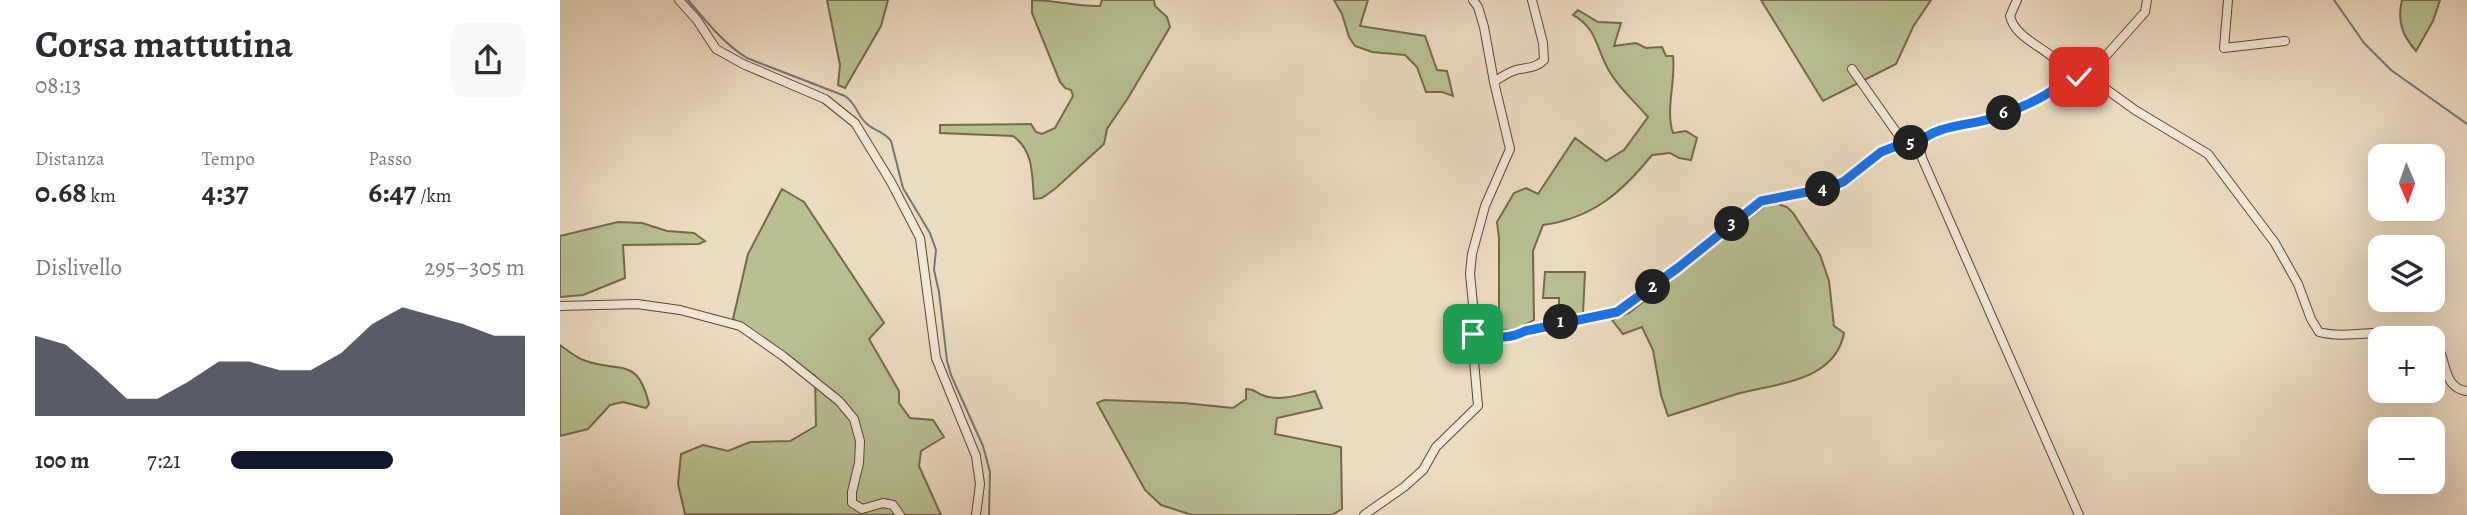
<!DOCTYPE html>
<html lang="it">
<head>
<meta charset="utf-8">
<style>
	:root { --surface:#fff; --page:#f7f7f7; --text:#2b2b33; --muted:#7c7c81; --accent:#111827 }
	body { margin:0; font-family:Alegreya,serif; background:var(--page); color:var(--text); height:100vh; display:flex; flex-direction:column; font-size:26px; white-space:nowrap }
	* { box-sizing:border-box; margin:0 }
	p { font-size:23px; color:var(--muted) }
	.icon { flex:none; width:38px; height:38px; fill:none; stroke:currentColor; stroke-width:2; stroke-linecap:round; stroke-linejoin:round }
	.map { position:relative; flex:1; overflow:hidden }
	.drawer { display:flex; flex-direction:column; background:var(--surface); width:560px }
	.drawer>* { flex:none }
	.needle { width:46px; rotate:178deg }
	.tools { position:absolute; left:1808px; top:144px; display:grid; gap:14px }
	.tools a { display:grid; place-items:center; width:77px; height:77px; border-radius:14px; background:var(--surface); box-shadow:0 7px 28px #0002; font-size:35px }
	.pin { position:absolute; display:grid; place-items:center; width:60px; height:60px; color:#fff; margin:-30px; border-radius:14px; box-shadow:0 4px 10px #0006 }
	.km { position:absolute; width:35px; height:35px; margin:-18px; border-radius:50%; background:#222; color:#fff; font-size:19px; line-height:35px; text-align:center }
	.round { display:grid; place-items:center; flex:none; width:74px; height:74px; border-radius:14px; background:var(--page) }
	.overview { display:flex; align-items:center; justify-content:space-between; height:119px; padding:0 35px }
	h1 { font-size:38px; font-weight:700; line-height:52px }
	.figures { display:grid; grid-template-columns:repeat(3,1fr); gap:10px; height:119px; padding:7px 35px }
	.figures div { display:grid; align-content:center }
	.figures b { font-size:30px; font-weight:700 }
	.figures small { font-size:19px; font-weight:400 }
	.figures p { font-size:19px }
	.chart { height:196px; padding:14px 35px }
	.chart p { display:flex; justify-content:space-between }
	.chart svg { width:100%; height:126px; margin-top:7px; fill:var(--accent); opacity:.7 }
	ul { padding:0 35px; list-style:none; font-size:23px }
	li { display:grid; grid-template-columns:112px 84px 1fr; align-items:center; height:52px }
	li i { height:18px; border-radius:9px; background:var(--accent) }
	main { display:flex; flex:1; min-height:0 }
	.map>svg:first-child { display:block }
	.green { fill:#b8c092; stroke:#76694b; stroke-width:2 }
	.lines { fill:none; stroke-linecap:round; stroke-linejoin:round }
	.stream { stroke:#747674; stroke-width:2 }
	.street-casing { stroke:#624433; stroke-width:10 }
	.street { stroke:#f2e8d6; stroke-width:8 }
	.route-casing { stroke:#fff; stroke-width:14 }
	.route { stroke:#1a73e8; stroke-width:9 }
</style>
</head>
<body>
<main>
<section class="drawer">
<div class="overview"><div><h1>Corsa mattutina</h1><p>08:13</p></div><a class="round"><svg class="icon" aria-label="share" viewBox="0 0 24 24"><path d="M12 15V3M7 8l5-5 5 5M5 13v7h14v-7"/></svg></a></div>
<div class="figures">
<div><p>Distanza</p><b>0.68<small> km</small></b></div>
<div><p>Tempo</p><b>4:37</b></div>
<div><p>Passo</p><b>6:47<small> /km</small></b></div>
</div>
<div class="chart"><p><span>Dislivello</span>295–305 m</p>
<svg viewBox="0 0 160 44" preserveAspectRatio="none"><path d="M0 44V16L10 19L20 28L30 38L40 38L50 32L60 25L70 25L80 28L90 28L100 22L110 12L120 6L130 9L140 12L150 16L160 16V44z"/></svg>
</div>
<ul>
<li><b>100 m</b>7:21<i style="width:55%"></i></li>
</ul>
</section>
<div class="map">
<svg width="1907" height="515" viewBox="0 0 1907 515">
	<rect width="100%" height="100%" fill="#ebdbc0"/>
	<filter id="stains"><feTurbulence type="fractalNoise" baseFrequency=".00286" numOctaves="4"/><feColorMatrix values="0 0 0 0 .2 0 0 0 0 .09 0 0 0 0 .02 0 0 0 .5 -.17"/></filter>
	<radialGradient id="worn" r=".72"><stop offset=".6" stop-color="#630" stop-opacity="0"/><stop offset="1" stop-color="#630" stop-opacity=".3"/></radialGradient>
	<path class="green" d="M267,0H328L321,26L285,88L278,85L280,65Z
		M472,0C495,0 517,7 540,6L542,0H594L595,6L607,17L610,27L568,98L547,129L544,144L496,188L482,198L474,199C472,175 474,151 453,136L380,133V125L471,124L476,132L482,134L495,128L513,96L511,90L505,88L500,82L472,13Z
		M774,0H808L800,26L865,36L877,70L887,71L893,96L882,92H866L857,67L845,55L812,52L795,46L789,37L782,14Z
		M1201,0H1371L1353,27L1336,64L1263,101Z
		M1842,0H1880L1873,21L1856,51C1842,35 1837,21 1842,0Z
		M1018,10L1038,22L1061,23L1054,46L1076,43L1086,48L1102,47L1106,56H1113C1116,82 1105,109 1113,133L1126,131L1137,138L1131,160L1119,158L1110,153L1092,155C1062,192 1033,218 983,225L973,251L974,320C956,330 947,333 928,328L926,320L939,317V238L937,222L954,193L966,188L978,194L1015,138L1046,161L1064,150L1088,117C1076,103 1061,90 1051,74C1036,52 1039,29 1013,15Z
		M222,189L244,202L324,323L309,339L339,391V403L350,418L373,420L384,437L361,451L359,466L381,515L125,514L118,484L121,454L143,445L168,451L190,442L230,441L256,426L255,376L173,319L188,254Z
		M1215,203L1227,207L1233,213L1260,255L1269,281L1274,326L1284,333C1275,382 1216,383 1177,394C1154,401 1131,409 1108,416L1101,395L1093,350L1082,327L1063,334L1052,320L1069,313L1208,204Z
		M58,222L82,223L107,231L134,233L145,241L139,244L63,245L65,278L23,295L0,297V236Z
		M985,272H1025L1023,314L999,316V298H983Z
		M0,345C7,350 15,357 23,360C60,374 77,355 89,404L86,408L63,402L50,405L28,429L0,436Z
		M686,389C695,389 695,392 702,395C719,402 739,395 755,391L762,408L717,418L715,434L781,447L782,509L772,515H632L601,505L585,490L537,403L544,400L624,403L673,408L686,399Z"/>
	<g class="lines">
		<path class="stream" d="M128,0C146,21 163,43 187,58L285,96C297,104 297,116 307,124C315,131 325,132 331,141L343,188L370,233L376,250L374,270L379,292L387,361L391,375L423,446L430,472L429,515
			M1774,0L1804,43L1831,70L1907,124"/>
		<defs>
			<path id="street" d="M119,0L137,20L156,49L183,64L265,99L295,123L331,182L360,238L376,358L416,456L420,484L416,515
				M1457,0L1450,16C1456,44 1504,51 1506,79
				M1668,0L1664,48L1725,41
				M1292,69L1344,143
				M1528,76L1585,12L1587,0
				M1506,79L1528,76L1575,110L1648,154L1715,243L1738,284L1751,319L1759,332C1791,341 1841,323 1869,338
				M934,82C941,77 947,73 956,70C967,67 975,69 984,60L983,43L972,0
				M1359,143L1362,158L1519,515
				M1359,143C1371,126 1410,125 1430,119C1452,112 1490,96 1506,79
				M0,306L77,304L120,310L180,326L223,356L279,401L294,419L300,441L299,463L292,492V503L302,509L323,503L333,505L340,515
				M915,325L928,335L940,338L954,337L965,331L1007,320L1057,312L1119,267L1201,201L1268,188L1283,182L1321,152L1344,143H1359
				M1872,340C1889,355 1880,388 1907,391
				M804,515L844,487L863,470L876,447L918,406L913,350L915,325L910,274L912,254L925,206L950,149L934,82L924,27L918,7L913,0"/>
		</defs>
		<use href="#street" class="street-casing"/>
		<use href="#street" class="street"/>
	</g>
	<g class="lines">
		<defs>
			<path id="route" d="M913,334L915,325C932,338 946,341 965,331L1057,312L1119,267L1201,201L1268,188L1283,182L1321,152L1344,143L1359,144C1371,126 1410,125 1430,119C1452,112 1491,96 1506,79L1519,77"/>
		</defs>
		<use href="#route" class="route-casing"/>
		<use href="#route" class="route"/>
	</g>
	<rect width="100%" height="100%" filter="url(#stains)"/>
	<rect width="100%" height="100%" fill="url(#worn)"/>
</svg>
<div class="tools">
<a><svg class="needle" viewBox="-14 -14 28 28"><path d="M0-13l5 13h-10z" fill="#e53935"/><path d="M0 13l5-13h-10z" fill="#7c7c81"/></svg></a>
<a><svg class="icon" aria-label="layers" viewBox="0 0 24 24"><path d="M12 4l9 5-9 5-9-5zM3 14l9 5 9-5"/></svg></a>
<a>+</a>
<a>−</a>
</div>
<div class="pin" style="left:913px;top:334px;background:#1e9e55"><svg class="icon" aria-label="arrive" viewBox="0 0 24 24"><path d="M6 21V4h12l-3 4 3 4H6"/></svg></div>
<div class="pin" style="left:1519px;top:77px;background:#d93025"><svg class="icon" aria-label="check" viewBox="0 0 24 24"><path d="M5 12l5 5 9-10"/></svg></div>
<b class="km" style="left:1001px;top:322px">1</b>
<b class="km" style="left:1093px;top:287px">2</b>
<b class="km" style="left:1172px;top:224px">3</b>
<b class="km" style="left:1263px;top:189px">4</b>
<b class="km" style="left:1351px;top:143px">5</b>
<b class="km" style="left:1444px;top:113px">6</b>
</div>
</main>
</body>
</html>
